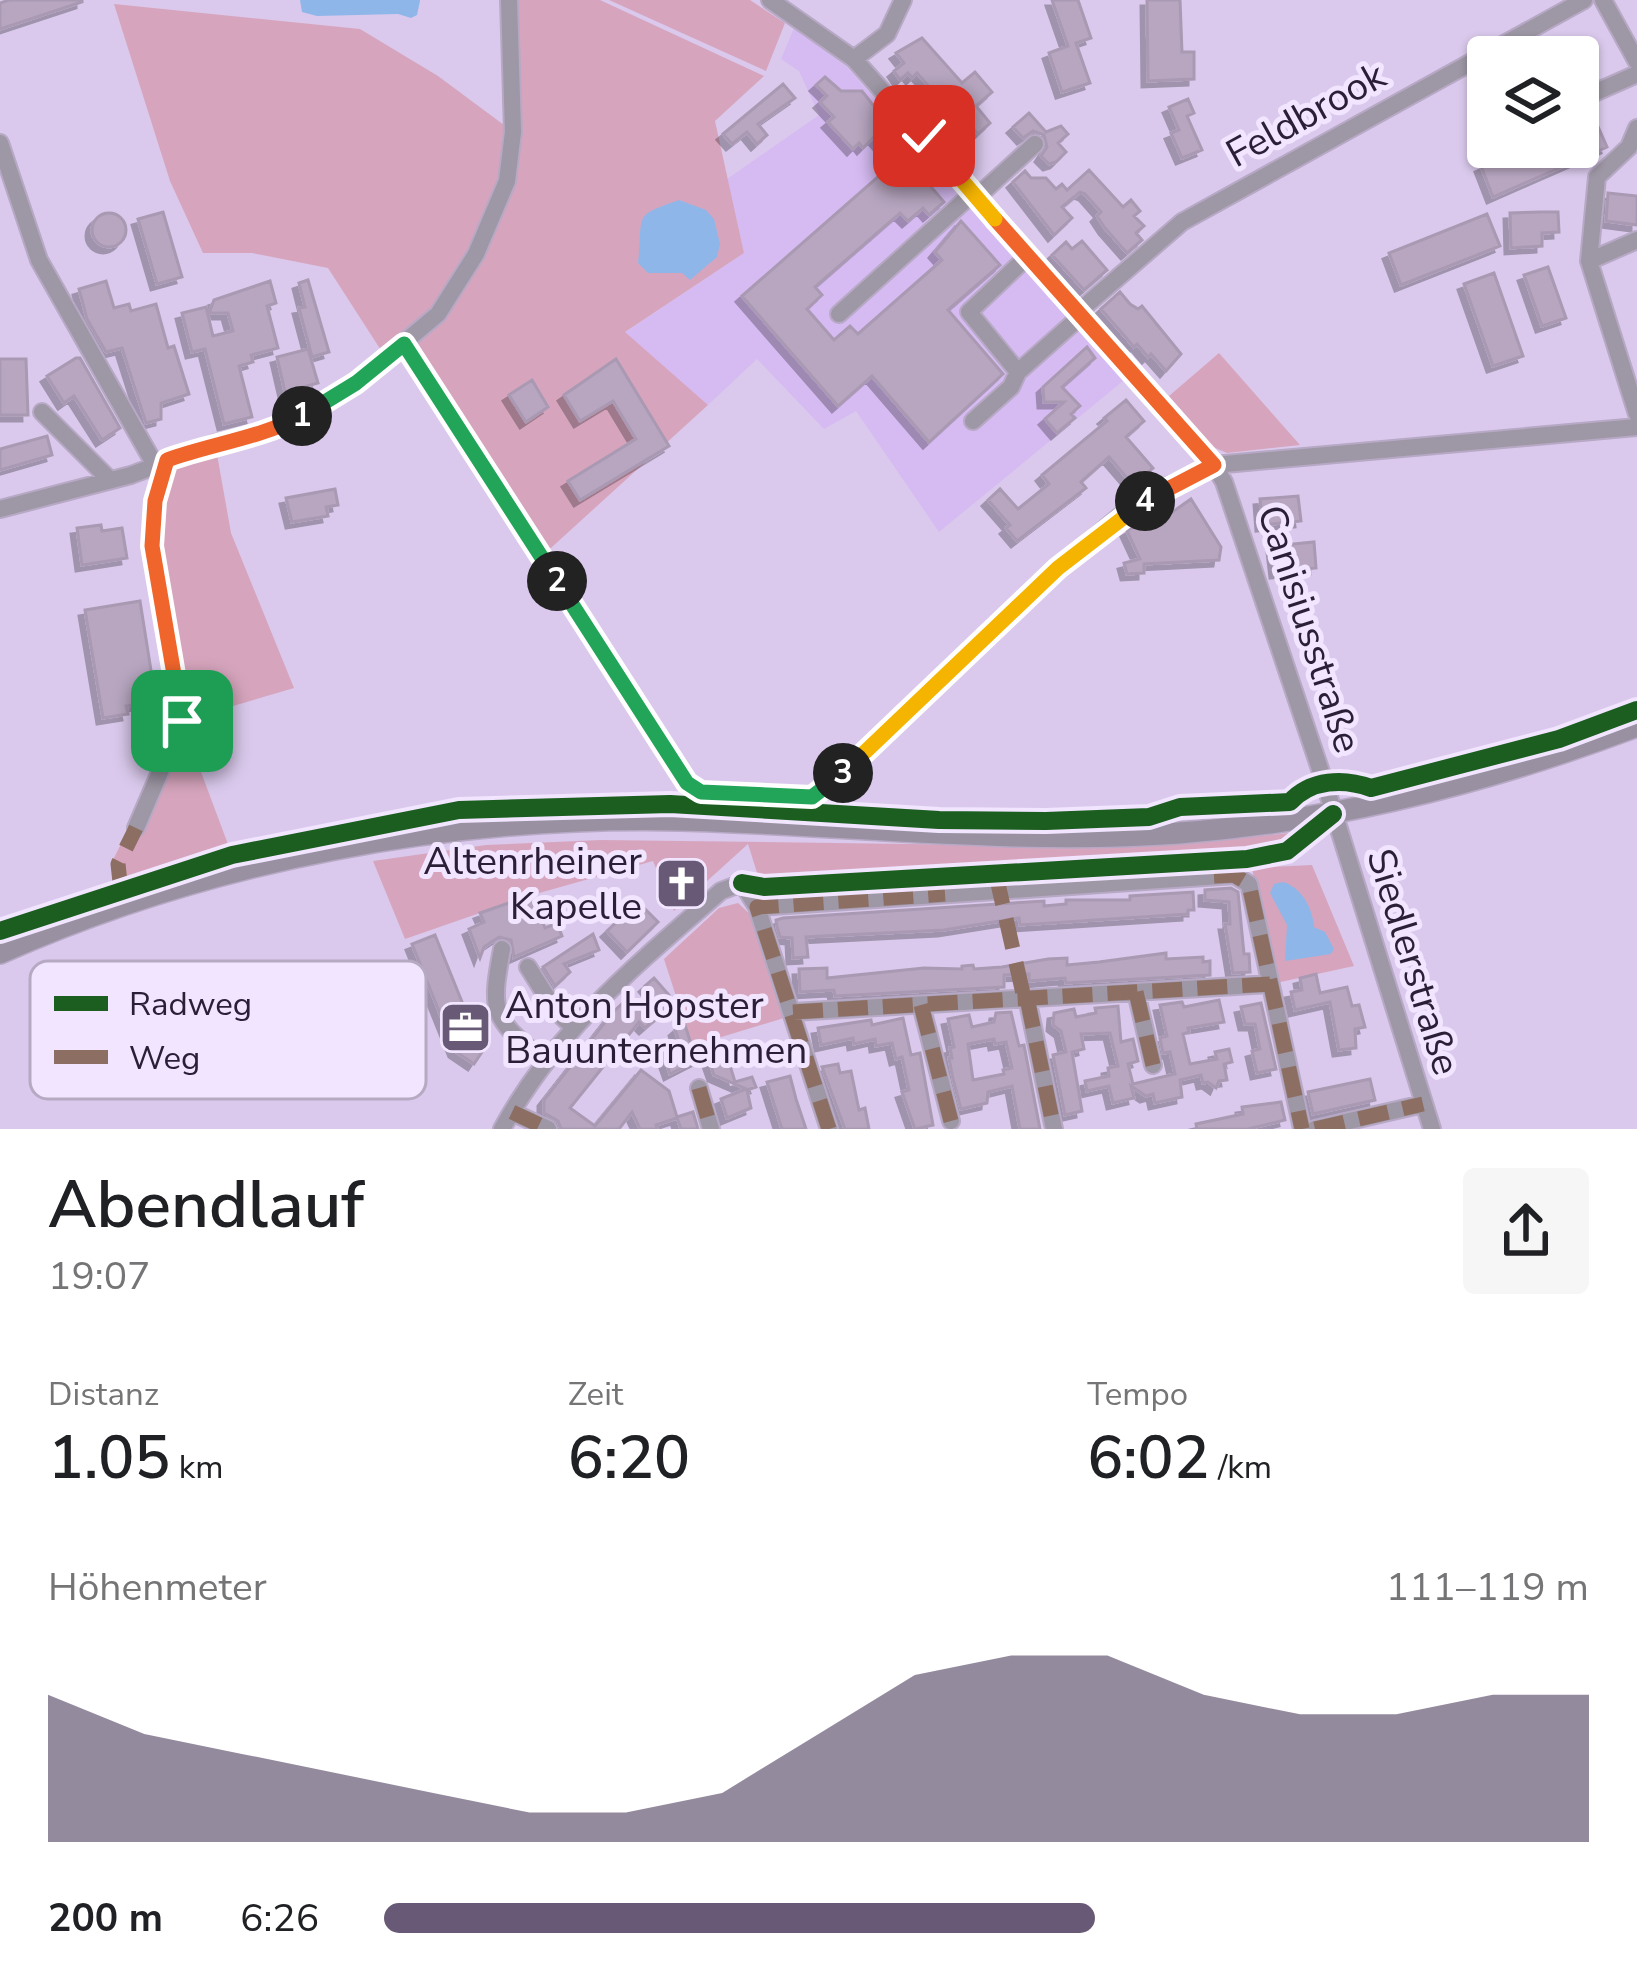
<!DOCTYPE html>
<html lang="de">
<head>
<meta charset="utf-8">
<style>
	:root { --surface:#fff; --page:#f6f6f6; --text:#202124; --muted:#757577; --accent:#685a76 }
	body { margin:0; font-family:"Nunito Sans",sans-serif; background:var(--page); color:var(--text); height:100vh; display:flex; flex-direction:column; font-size:45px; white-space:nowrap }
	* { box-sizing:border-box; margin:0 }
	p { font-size:39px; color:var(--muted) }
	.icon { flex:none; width:66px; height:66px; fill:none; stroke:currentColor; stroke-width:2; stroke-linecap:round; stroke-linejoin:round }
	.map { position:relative; height:1129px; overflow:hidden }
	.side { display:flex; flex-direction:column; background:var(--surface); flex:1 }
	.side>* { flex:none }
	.buttons { position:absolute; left:1467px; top:36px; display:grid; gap:24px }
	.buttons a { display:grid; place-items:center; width:132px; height:132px; border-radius:12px; background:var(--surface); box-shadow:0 3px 9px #0004; font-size:60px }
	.pin { position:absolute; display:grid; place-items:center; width:102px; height:102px; color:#fff; margin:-51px; border-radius:24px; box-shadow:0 6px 18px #0006 }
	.km { position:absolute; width:60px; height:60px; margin:-30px; border-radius:50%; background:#222; color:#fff; font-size:33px; line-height:60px; text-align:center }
	.round { display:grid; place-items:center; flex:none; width:126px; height:126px; border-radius:12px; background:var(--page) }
	.summary { display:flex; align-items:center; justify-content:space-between; height:204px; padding:0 48px }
	h1 { font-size:66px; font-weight:600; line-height:90px }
	.figures { display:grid; grid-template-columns:repeat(3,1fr); gap:18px; height:204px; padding:12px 48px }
	.figures div { display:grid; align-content:center }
	.figures b { font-size:60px; font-weight:600 }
	.figures small { font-size:33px; font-weight:400 }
	.figures p { font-size:33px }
	.chart { height:336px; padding:24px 48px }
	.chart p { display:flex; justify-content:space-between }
	.chart svg { width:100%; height:216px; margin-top:12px; fill:var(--accent); opacity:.7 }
	ul { padding:0 48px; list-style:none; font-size:39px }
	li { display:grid; grid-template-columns:192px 144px 1fr; align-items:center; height:90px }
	li i { height:30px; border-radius:15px; background:var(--accent) }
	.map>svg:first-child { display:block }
	.built { fill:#d6bbf2 }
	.green { fill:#d6a5bd }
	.water { fill:#8fb6e8 }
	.building { fill:#b8a6c0; stroke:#aa99b2; stroke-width:3; fill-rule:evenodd; filter:url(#shadow) }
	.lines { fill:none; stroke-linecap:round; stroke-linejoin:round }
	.minor-casing { stroke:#b7a9c5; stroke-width:20 }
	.major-casing { stroke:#b7a9c5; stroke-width:24 }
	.minor { stroke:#9e97a5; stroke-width:16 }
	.major { stroke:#9990a2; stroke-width:21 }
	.quiet { stroke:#8d6e63; stroke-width:15; stroke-dasharray:30 15; stroke-linecap:butt }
	.cycleway-casing { stroke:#f1e5ff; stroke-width:26 }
	.cycleway { stroke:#1b5e20; stroke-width:18 }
	.split-1-casing { stroke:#fff; stroke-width:24 }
	.split-2-casing { stroke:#fff; stroke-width:24 }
	.split-3-casing { stroke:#fff; stroke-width:24 }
	.split-4-casing { stroke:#fff; stroke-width:24 }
	.split-5-casing { stroke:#fff; stroke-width:24 }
	.split-6-casing { stroke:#fff; stroke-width:24 }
	.split-1 { stroke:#f0652b; stroke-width:15 }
	.split-2 { stroke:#22a559; stroke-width:15 }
	.split-3 { stroke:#22a559; stroke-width:15 }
	.split-4 { stroke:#f5b400; stroke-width:15 }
	.split-5 { stroke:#f0652b; stroke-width:15 }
	.split-6 { stroke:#f5b400; stroke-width:15 }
	.labels { text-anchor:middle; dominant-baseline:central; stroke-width:10; stroke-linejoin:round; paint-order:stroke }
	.street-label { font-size:39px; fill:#2b1f37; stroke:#f1e5ff }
	.poi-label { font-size:39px; fill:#2b1f37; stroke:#f1e5ff; text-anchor:end }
	.key { fill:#f1e5ff; stroke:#b6aac3; stroke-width:3 }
	.key-label { font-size:33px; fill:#2b1f37 }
</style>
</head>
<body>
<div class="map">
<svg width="1637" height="1129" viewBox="0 0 1637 1129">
	<defs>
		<filter id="shadow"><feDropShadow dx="-6" dy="6" stdDeviation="0" flood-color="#0004"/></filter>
	</defs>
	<rect width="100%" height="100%" fill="#dac9ec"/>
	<path class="built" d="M794,28L847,67L1123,381L939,532L856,411L824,429L757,359L708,405L624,333L744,253L727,179L819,115L799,71L781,59Z"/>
	<path class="green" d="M509,0H600L764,76L715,121L744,253L625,332L708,405L541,557L405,345L386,358L328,268L252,253H203L170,181L114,4L360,29L438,76L512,131Z
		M609,0H750L785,23L766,71Z
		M1219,353L1300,445L1227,453L1213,447L1169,396Z
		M215,443L231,533L294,688L182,721L232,855L115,889L111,864L182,721L152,546L167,461Z
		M1290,833L1287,847L1277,851L760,882L748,844L674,911L653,861L532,895L405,939L373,861L486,845L601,840L1141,847Z
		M1243,862V868L766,898V893Z
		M1312,865L1354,966L1276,983L1252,868Z
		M738,903L752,916L784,1018L692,1046L664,959L719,908Z"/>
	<path class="water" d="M300,0H420V1L417,15L411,18L398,14L317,16L302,12Z
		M679,200L706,210L714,219L720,244L717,257L690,280L682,273H648L638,263C644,213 631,217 679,200Z
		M1283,882C1301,887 1313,908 1314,927L1325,932L1334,949L1331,954L1285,961L1287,925L1270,893L1274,884Z"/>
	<path class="building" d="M9,0H82V2L0,29V3Z
		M1052,0H1078L1091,38L1076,43L1090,83L1062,92L1049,53L1068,46Z
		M1147,0H1180L1182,52H1194V79L1148,81Z
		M922,38L962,83L975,72L992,92L976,106L990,123L978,134L961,115L954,110L951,113L940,101L932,108L924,98L933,91L917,73L912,78L908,73L900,80L894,71L904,63L896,53Z
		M825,77L841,91H862L888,124L882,129L944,202L929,215L923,208L908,221L900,213L815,287L822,295L807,309L834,340L850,326L858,334L942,260L935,252L961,221L1000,265L948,310L1003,374L929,442L872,376L838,406L742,296L895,162L874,137L863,148L859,143L853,149L828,122L834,117L820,102L827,96L816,85Z
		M783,84L795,98L758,124L767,135L757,144L747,132L732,144L723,134Z
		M1188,99L1194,113L1187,116L1202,150L1182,158L1171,133L1179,130L1169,107Z
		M1029,113L1046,132L1061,126L1068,134L1058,143L1066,152L1056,162L1049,164L1041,156L1047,147L1044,135L1033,131L1023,138L1013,127Z
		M1592,113L1607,147L1493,197L1481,166L1517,151L1516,147H1578V119Z
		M1089,170L1123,207L1131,200L1140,211L1134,216L1144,226L1136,233L1142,240L1127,253L1105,228L1097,216L1101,212L1085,194L1080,192L1062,207L1072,218L1054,235L1013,182L1025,171L1031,178H1046L1056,189L1062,184L1067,190Z
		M1608,193L1637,196V225L1606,221Z
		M163,212L182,277L157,284L138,219Z
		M1540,212H1558L1559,232L1542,233V246L1511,248L1510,213Z
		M92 230a17 17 0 1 1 34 0a17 17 0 1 1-34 0Z
		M1487,214L1500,246L1401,285L1389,253Z
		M1082,241L1107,270L1084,290L1052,255L1066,242L1072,249Z
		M1548,267L1566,318L1542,326L1524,275Z
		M1494,273L1523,356L1493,366L1464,284Z
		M308,280L329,352L312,357L299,308L305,307L299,283Z
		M106,281L114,308L129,304L131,311L156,304L168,348L174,346L189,394L161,403V419L146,423L122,348L106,352L87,319L79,289Z
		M270,281L276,303L267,306L278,348L251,355L253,362L239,366L252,417L224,424L205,349L192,352L182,313L206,307L213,336L233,331L228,313H209L214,300Z
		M1120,292L1130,304L1138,309L1142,306L1181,354L1166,371L1151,354L1148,357L1137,344L1134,347L1101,309Z
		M1087,347L1095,358L1062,387L1080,406L1071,414L1075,418L1057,433L1045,419L1064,402H1044L1043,387Z
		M308,349L318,383L285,392L277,357Z
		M76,358H80L120,428L102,440L74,396L64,403L47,376Z
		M0,359H26L28,415H0Z
		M616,359L669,446L580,500L568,481L636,439L613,401L580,421L564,395Z
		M532,380L548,407L526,422L509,395Z
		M1126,400L1144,421L1126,437L1153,468L1133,485L1109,457L1081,482L1086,488L1017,541L1006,528L1010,525L988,500L1000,489L1018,509L1049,484L1042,475L1107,421L1104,418Z
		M47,436L52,455L0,470V449Z
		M335,489L338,505L326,507L328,516L292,522L286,498Z
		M1298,496L1301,521L1262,525L1260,499Z
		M1191,499L1221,547L1219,560L1144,564V573L1127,574L1124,563L1140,559L1127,531L1162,508L1167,507L1171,513Z
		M101,525L102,531L122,528L127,558L82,565L77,528Z
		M1314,542L1316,568L1276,572L1273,546Z
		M140,601L156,702L126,706L128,714L103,718L85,610Z
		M1231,888L1238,892L1244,954H1249L1250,972L1233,973L1225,924H1230L1229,902L1205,900V890Z
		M1193,892L1194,910H1188V914L1020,925L1019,918L944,930L806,937L808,957L793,958L792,938L780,937L777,927L776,920L783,918L1044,901V906L1066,904V900H1130V896Z
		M532,895L545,928L557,923L562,936L514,957L511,940L499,937L484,947L480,958L469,929L484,922L480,913Z
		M638,902L658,922L627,952L607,931Z
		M593,934L599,950L564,964L570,972L555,986L543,967Z
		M435,935L475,1034L488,1043L474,1064L455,1051L412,944Z
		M1166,953V959L1203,957V962L1210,961V975L1066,983L1065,978L1029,981V974L1004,975V987L835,996L834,990L800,992L799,969L827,968V978L924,968L962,969V966L973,965L974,969L1002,967L1048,959L1067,958V965L1099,962Z
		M1316,974L1320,993L1347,987L1352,1006L1359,1005L1365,1027L1355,1029L1356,1048L1339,1050L1330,1002L1295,1010L1291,992L1302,990L1300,978Z
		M654,978L669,995L661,1002L667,1009L645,1028L639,1022L570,1108L595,1126L641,1070L669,1091L677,1117L693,1112L698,1129H681L677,1118L656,1125L657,1129H640L632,1112L619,1129H561L558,1121L544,1113V1100L613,1012L625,1001L635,1007L651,993L645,986Z
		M1219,1000L1224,1022L1188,1028L1189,1032L1183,1034L1190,1064L1217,1059L1215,1052L1229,1049L1232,1062L1224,1064L1227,1080L1219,1081L1216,1088L1208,1082L1203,1083L1201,1075L1180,1080L1182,1097L1155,1103L1153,1094L1146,1096L1131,1086L1134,1098L1113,1103L1109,1086L1087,1091L1085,1081L1109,1076L1108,1068L1118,1066L1110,1033L1081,1034L1084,1049L1072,1052L1082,1111L1065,1115L1053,1055L1066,1052L1061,1031L1053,1025L1054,1013L1074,1009L1076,1017L1096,1013L1095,1008L1118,1006L1121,1042L1133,1039L1138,1061L1128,1064L1133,1084L1175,1074L1170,1052L1163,1053L1160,1038L1167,1036L1160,1005L1182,1002L1184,1007Z
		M1261,1003L1276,1069L1257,1073L1252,1051L1260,1049L1255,1024H1245L1241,1007Z
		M1011,1012L1019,1046L1024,1045L1040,1129H1020L1012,1086L988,1092L987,1103L961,1109L953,1079L949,1058H952L950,1048L954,1047L948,1019L969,1015L972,1027L994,1022L996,1013ZM994,1039L995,1044L1006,1042L1012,1068L1003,1070L1004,1074L973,1080L968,1044Z
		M903,1018L911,1055L920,1053L933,1125L915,1129L902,1092L909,1090L902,1057L896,1059L892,1043L876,1046L875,1039L854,1044L853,1038L821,1045L818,1028L871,1020L872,1025Z
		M684,1022L692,1047L704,1043L708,1055L725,1049L735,1082L752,1077L756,1087L747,1090L751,1108L727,1118L721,1099L746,1089L714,1075L707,1055L670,1074L662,1051L680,1044L675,1030Z
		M838,1064L840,1073L851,1071L859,1110L865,1108L869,1129H845L822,1067Z
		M790,1076L796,1099L806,1129H782L767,1082Z
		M1370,1079L1375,1100L1313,1114L1308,1092Z
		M1281,1102L1285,1120L1248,1129H1197L1196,1124L1243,1114L1242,1107Z"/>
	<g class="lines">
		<defs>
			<path id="minor" d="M770,0L854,59L1214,465L1224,482L1325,784L1432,1129
				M1603,0L1637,62
				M854,59L887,34L903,0
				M1578,100L1637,74
				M1637,128L1629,147L1597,177L1589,261L1637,414
				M0,143L39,260L155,465
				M977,197L1035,144
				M1589,261L1637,240
				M1077,313L1182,222L1584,0
				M839,314L973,193
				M404,344L687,783L701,792L811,797L827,788L1058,568L1119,517L1166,487L1214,465L1637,427
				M1018,372L969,312L1028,256
				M42,412L110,480
				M973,421L1011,387L1018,372L1081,316
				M0,509L131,475L215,443L264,433L356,383L438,314L476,254L507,181L513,132L509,0
				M136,828L182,721L152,546L155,501L167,461
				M757,907L1234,875L1249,884L1302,1129
				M502,949C489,1017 494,1017 544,1062
				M528,967L555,1010L573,1027
				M1136,992L1153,1065
				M1027,998L1054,1129
				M921,1005L951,1121
				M793,1012L1270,984
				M699,1088L711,1129
				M512,1112L548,1129
				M502,1129C555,1031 638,963 721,891L742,883L757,907L829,1129
				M1315,1129L1423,1104"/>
			<path id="major" d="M0,953C212,859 449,815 680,820C847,824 1012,845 1179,833C1337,821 1489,782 1637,726"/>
		</defs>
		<use href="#minor" class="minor-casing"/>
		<use href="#major" class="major-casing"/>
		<use href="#minor" class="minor"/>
		<use href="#major" class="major"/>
		<path class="quiet" d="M996,875L1024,998
			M1214,876L1234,875L1249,884L1302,1129
			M121,891L118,864L136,828
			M1136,992L1153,1065
			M1027,998L1054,1129
			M921,1005L951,1121
			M793,1012L1270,984
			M699,1088L711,1129
			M512,1112L548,1129
			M829,1129L757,907L945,894
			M1315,1129L1423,1104"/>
		<defs>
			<path id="cycleway" d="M742,883L764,887L1247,859L1287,851L1333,814
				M0,931L232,855L459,810L670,804L939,820L1046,821L1149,817L1180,807L1290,802C1311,779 1344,778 1371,788L1559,739L1637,710"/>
		</defs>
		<use href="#cycleway" class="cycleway-casing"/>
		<use href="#cycleway" class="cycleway"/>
	</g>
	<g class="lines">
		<defs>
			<path id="split-1" d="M182,721L152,546L155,501L167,460C212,444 259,438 302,416"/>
			<path id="split-2" d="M302,416L356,383L404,344L557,581"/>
			<path id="split-3" d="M557,581L687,783L701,792L812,797L843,773"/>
			<path id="split-4" d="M843,773L1058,568L1145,501"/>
			<path id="split-5" d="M995,219L1214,465L1145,501"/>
			<path id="split-6" d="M924,136L995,219"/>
		</defs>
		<use href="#split-1" class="split-1-casing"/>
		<use href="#split-2" class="split-2-casing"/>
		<use href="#split-3" class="split-3-casing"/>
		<use href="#split-4" class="split-4-casing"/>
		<use href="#split-5" class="split-5-casing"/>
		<use href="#split-6" class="split-6-casing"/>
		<use href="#split-1" class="split-1"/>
		<use href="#split-2" class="split-2"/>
		<use href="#split-3" class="split-3"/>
		<use href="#split-4" class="split-4"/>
		<use href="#split-5" class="split-5"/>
		<use href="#split-6" class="split-6"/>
	</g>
	<defs>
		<symbol id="church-square" viewBox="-11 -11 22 22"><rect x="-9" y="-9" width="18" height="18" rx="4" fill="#685a76" stroke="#f1e5ff"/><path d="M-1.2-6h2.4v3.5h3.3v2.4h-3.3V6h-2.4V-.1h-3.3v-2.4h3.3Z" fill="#fff"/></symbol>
		<symbol id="office-square" viewBox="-11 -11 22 22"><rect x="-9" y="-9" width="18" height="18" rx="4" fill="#685a76" stroke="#f1e5ff"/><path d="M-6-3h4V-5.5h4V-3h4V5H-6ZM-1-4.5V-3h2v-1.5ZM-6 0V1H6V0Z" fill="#fff"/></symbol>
	</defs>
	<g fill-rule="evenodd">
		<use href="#church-square" x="652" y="854" width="59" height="59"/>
		<use href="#office-square" x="436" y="998" width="59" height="59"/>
	</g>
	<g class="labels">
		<g class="street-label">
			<text transform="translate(1306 115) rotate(-29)">Feldbrook</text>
			<text transform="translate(1309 629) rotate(72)">Canisiusstraße</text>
			<text transform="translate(1413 962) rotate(73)">Siedlerstraße</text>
		</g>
		<g class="poi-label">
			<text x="642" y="861">Altenrheiner<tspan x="642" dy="45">Kapelle</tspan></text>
			<text x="505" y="1005" text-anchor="start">Anton Hopster<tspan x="505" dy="45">Bauunternehmen</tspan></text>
		</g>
	</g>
	<rect x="30" y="961" width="396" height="138" rx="18" class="key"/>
	<rect x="54" y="996" width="54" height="15" fill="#1b5e20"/>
	<rect x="54" y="1050" width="54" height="14" fill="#8d6e63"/>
	<g class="key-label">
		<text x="129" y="1015">Radweg</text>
		<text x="129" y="1069">Weg</text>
	</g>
</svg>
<div class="buttons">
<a><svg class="icon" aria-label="layers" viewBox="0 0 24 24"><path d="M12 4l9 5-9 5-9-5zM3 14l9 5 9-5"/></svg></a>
</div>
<div class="pin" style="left:182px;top:721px;background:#1e9e55"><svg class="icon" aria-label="arrive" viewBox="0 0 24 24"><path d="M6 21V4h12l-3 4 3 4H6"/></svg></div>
<div class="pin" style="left:924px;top:136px;background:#d93025"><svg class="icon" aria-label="check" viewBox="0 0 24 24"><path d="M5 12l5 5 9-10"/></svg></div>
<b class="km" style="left:302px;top:416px">1</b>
<b class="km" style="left:557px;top:581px">2</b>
<b class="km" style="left:843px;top:773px">3</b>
<b class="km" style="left:1145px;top:501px">4</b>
</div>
<section class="side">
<div class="summary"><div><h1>Abendlauf</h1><p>19:07</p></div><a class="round"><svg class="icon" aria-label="share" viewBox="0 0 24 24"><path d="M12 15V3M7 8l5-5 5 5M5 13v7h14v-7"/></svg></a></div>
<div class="figures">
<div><p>Distanz</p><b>1.05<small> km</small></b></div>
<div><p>Zeit</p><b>6:20</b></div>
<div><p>Tempo</p><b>6:02<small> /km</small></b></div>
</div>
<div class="chart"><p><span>Höhenmeter</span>111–119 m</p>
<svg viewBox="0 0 160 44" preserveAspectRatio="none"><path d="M0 44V14L10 22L20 26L30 30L40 34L50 38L60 38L70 34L80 22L90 10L100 6L110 6L120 14L130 18L140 18L150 14L160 14V44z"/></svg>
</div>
<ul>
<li><b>200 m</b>6:26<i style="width:59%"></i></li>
</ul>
</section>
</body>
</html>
